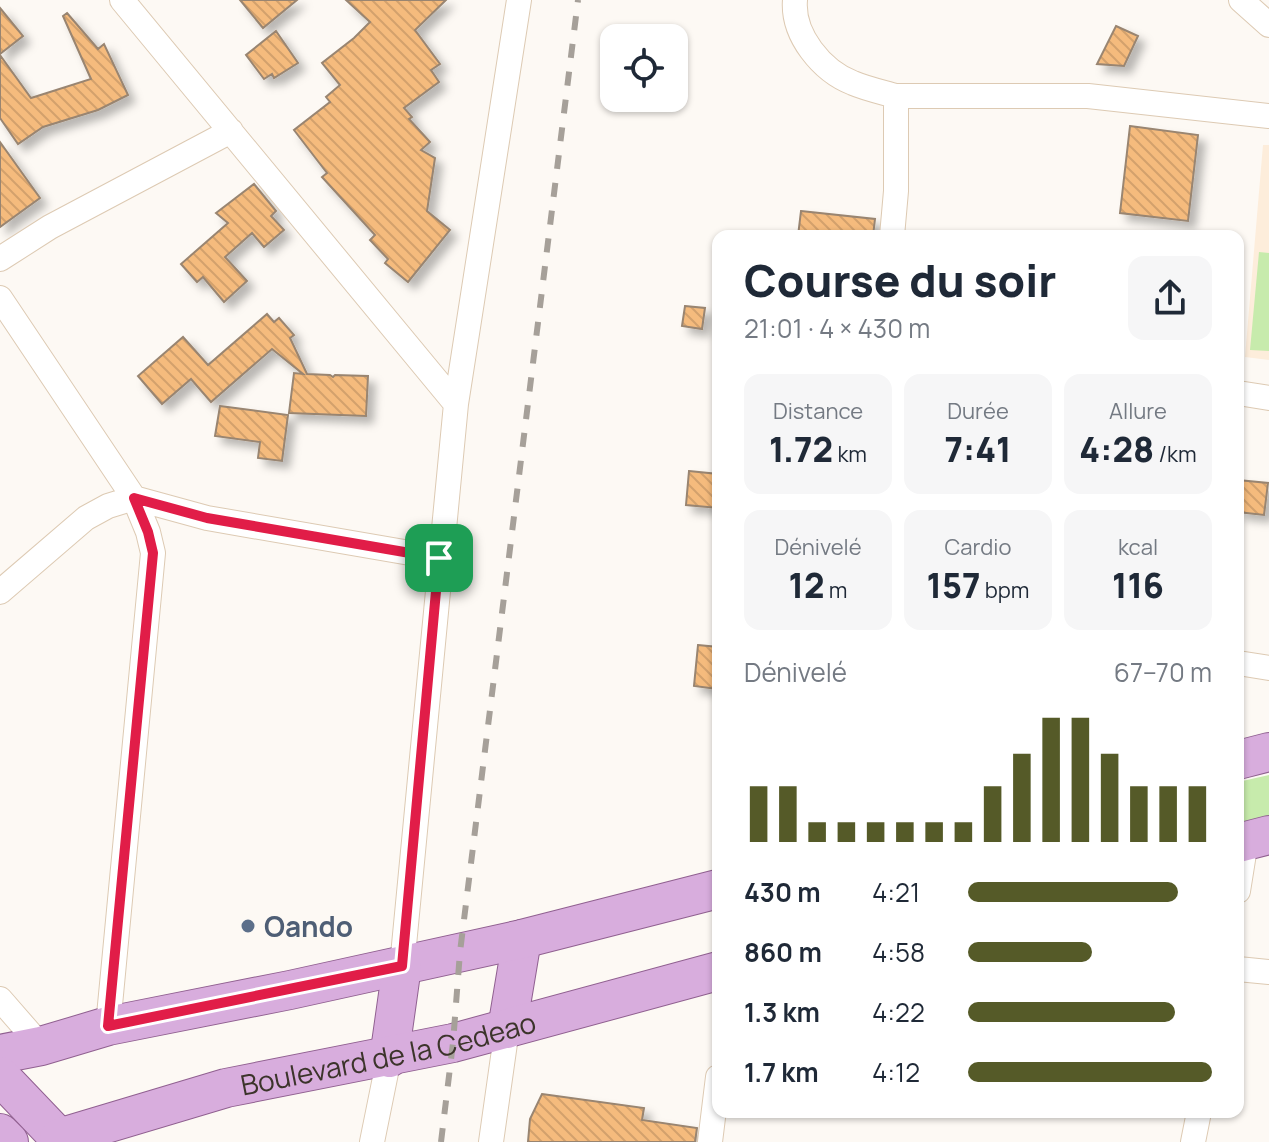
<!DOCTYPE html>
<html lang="fr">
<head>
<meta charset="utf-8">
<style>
	:root { --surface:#fff; --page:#f6f6f7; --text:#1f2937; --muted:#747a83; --accent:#555a28 }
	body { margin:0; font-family:Manrope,sans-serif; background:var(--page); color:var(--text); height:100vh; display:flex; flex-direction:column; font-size:30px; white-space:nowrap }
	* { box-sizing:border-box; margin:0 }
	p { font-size:26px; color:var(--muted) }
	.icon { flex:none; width:44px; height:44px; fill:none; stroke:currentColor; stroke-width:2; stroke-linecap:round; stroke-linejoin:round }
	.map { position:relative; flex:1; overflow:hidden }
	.drawer { position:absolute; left:712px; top:230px; width:532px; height:888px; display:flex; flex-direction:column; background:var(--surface); border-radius:16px; box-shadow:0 2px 6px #0004 }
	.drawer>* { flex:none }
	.fabs { position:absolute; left:600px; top:24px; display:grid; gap:16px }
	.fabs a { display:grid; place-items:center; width:88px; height:88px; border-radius:16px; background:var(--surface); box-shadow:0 2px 6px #0004; font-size:40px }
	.pin { position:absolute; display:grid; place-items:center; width:68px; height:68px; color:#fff; margin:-34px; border-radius:16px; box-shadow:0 4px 12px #0006 }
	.round { display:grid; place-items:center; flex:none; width:84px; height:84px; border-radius:16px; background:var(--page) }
	.head { display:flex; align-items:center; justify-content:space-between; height:136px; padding:0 32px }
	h1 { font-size:44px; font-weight:800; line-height:60px }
	.metrics { display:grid; grid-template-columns:repeat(3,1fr); gap:12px; height:136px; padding:8px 32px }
	.metrics div { display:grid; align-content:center; border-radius:16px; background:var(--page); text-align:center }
	.metrics b { font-size:34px; font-weight:800 }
	.metrics small { font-size:22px; font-weight:400 }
	.metrics p { font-size:22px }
	.chart { height:224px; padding:16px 32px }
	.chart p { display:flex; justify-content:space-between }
	.chart svg { width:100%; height:144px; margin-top:8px; stroke:var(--accent); stroke-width:6 }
	ul { padding:0 32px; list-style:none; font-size:26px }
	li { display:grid; grid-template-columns:128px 96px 1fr; align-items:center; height:60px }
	li i { height:20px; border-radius:10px; background:var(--accent) }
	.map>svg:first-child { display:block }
	.built { fill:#fdeddb }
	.green { fill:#c7ebac }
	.building { fill:url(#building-back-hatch); stroke:#998571; stroke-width:2; filter:url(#shadow) }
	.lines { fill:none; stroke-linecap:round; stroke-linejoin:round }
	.minor-casing { stroke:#ddcab3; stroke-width:26 }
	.primary-casing { stroke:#906090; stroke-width:40 }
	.minor { stroke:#fff; stroke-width:24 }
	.primary { stroke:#d8addd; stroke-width:38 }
	.rail { stroke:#a6a099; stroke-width:6; stroke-dasharray:14 14; stroke-linecap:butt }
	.route-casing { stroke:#fff; stroke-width:16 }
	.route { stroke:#e11d48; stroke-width:10 }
	.service-dot { fill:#5c6f8a; stroke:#fdf9f4; stroke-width:3 }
	.labels { text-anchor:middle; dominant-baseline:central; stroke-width:8; stroke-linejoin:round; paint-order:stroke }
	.service-label { font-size:28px; font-weight:bold; fill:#4e5e75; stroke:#fdf9f4; text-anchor:start }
	.street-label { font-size:28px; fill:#3c342b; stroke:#fdf9f4 }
</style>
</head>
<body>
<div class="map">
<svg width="1269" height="1142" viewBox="0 0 1269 1142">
	<defs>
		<pattern id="building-back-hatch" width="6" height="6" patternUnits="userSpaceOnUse" patternTransform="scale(2)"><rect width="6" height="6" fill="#f5bb7d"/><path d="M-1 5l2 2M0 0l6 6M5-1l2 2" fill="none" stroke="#d3a16c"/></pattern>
		<filter id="shadow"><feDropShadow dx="7" dy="7" stdDeviation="4" flood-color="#0004"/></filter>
	</defs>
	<rect width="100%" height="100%" fill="#fdf9f4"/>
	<path class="built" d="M1263,145H1269V360L1245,357Z"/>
	<path class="green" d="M1259,252L1269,253V351L1250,350Z
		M1269,775V817L1238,825V782Z"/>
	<path class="building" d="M240,0H297L263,28Z
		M346,0H446L415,30L440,64L431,70L439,82L404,108L412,117L409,119L430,142L421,150L435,158L427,211L450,230L408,282L385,263L388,259L370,240L375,235L322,177L327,173L294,130L330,102L326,97L340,85L322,63L354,38L370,22Z
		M0,8L23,36L0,54Z
		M67,13L98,49L104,44L128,95L98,110L43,127L18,144L0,118V55L31,98L91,79L63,16Z
		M1116,26L1138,36L1124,66L1097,64Z
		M276,31L298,63L274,78L272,74L264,79L246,55Z
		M1130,126L1198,135L1188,221L1120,213Z
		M0,142L40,198L0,227Z
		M254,184L276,211L271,216L284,230L264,247L252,233L225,257L247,281L224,302L203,277L197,282L181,264L228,223L216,213Z
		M801,211L875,219L873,236H798Z
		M685,306L705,308L702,329L682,326Z
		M267,314L274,322L279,318L294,335L290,338L307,374L330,375L333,377L335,375L368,376L366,416L289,413L294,373L303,374L272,349L211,402L191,379L162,404L138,376L183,337L208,365Z
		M220,406L288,415L282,461L258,458L260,442L215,436Z
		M689,471L718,474V508L686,505Z
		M1238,480L1268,483L1264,515L1238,512Z
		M698,645L718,647V689L694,686Z
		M542,1094L644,1108L642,1120L697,1128L695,1142H528L530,1119Z"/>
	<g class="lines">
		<defs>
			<path id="minor" d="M122,0L456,404
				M795,0C792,35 822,71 853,83C867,89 882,92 896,96V191L892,236
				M1241,0L1269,25
				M896,96H1088L1269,116
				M0,259L50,227L231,131
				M0,298L134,498L148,532L153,553L108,1026
				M1238,393L1269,398
				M0,592L86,518L108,506L134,498L207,518L439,558
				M1238,663L1269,668
				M1238,891L1246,841
				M402,966L456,404L519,0
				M1238,969L1269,972
				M0,999L41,1046
				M372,1142L389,1058
				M491,1142L507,1029
				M710,1142L718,1077
				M1193,1142L1199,1112"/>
			<g id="primary">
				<path d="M1238,760L1269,752"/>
				<path d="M1238,843L1269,835"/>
				<path d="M507,1029L522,939"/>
				<path d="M0,1054L41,1046L108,1026L290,990L522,939L718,889"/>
				<path d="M389,1058L402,966"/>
				<path d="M0,1076L63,1142"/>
				<path d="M0,1133L9,1142"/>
				<path id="s1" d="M59,1138L226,1088L453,1043L718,971"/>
			</g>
		</defs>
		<use href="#minor" class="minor-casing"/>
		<use href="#primary" class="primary-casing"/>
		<use href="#minor" class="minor"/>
		<use href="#primary" class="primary"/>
		<path class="rail" d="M441,1142L453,1043L460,952L578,0"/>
	</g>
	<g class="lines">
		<defs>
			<path id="route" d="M134,498L207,518L439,558L402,966L108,1026L153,553L148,532Z"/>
		</defs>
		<use href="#route" class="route-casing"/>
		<use href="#route" class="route"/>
	</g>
	<circle class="service-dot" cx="248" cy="926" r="8"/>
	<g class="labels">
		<g class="service-label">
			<text x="264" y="926">Oando</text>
		</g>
		<g class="street-label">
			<text stroke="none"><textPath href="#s1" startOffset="340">Boulevard de la Cedeao</textPath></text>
		</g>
	</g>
</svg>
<div class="fabs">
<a><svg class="icon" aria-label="locate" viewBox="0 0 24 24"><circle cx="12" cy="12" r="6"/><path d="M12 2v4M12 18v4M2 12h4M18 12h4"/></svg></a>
</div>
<div class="pin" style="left:439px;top:558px;background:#1e9e55"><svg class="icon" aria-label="arrive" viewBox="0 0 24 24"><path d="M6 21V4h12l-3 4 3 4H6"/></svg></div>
<section class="drawer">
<div class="head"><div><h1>Course du soir</h1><p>21:01 · 4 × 430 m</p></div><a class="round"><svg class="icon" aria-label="share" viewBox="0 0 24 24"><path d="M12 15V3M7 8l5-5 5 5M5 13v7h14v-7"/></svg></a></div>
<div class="metrics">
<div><p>Distance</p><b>1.72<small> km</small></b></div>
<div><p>Durée</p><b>7:41</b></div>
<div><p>Allure</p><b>4:28<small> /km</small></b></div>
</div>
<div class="metrics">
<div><p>Dénivelé</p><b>12<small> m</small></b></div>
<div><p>Cardio</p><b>157<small> bpm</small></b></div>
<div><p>kcal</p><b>116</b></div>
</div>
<div class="chart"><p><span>Dénivelé</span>67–70 m</p>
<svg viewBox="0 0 160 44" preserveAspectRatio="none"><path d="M5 44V27M15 44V27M25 44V38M35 44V38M45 44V38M55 44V38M65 44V38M75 44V38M85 44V27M95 44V17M105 44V6M115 44V6M125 44V17M135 44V27M145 44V27M155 44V27"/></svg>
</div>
<ul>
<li><b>430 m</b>4:21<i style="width:86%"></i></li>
<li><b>860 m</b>4:58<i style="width:51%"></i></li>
<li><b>1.3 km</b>4:22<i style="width:85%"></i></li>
<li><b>1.7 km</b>4:12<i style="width:100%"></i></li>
</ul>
</section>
</div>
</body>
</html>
